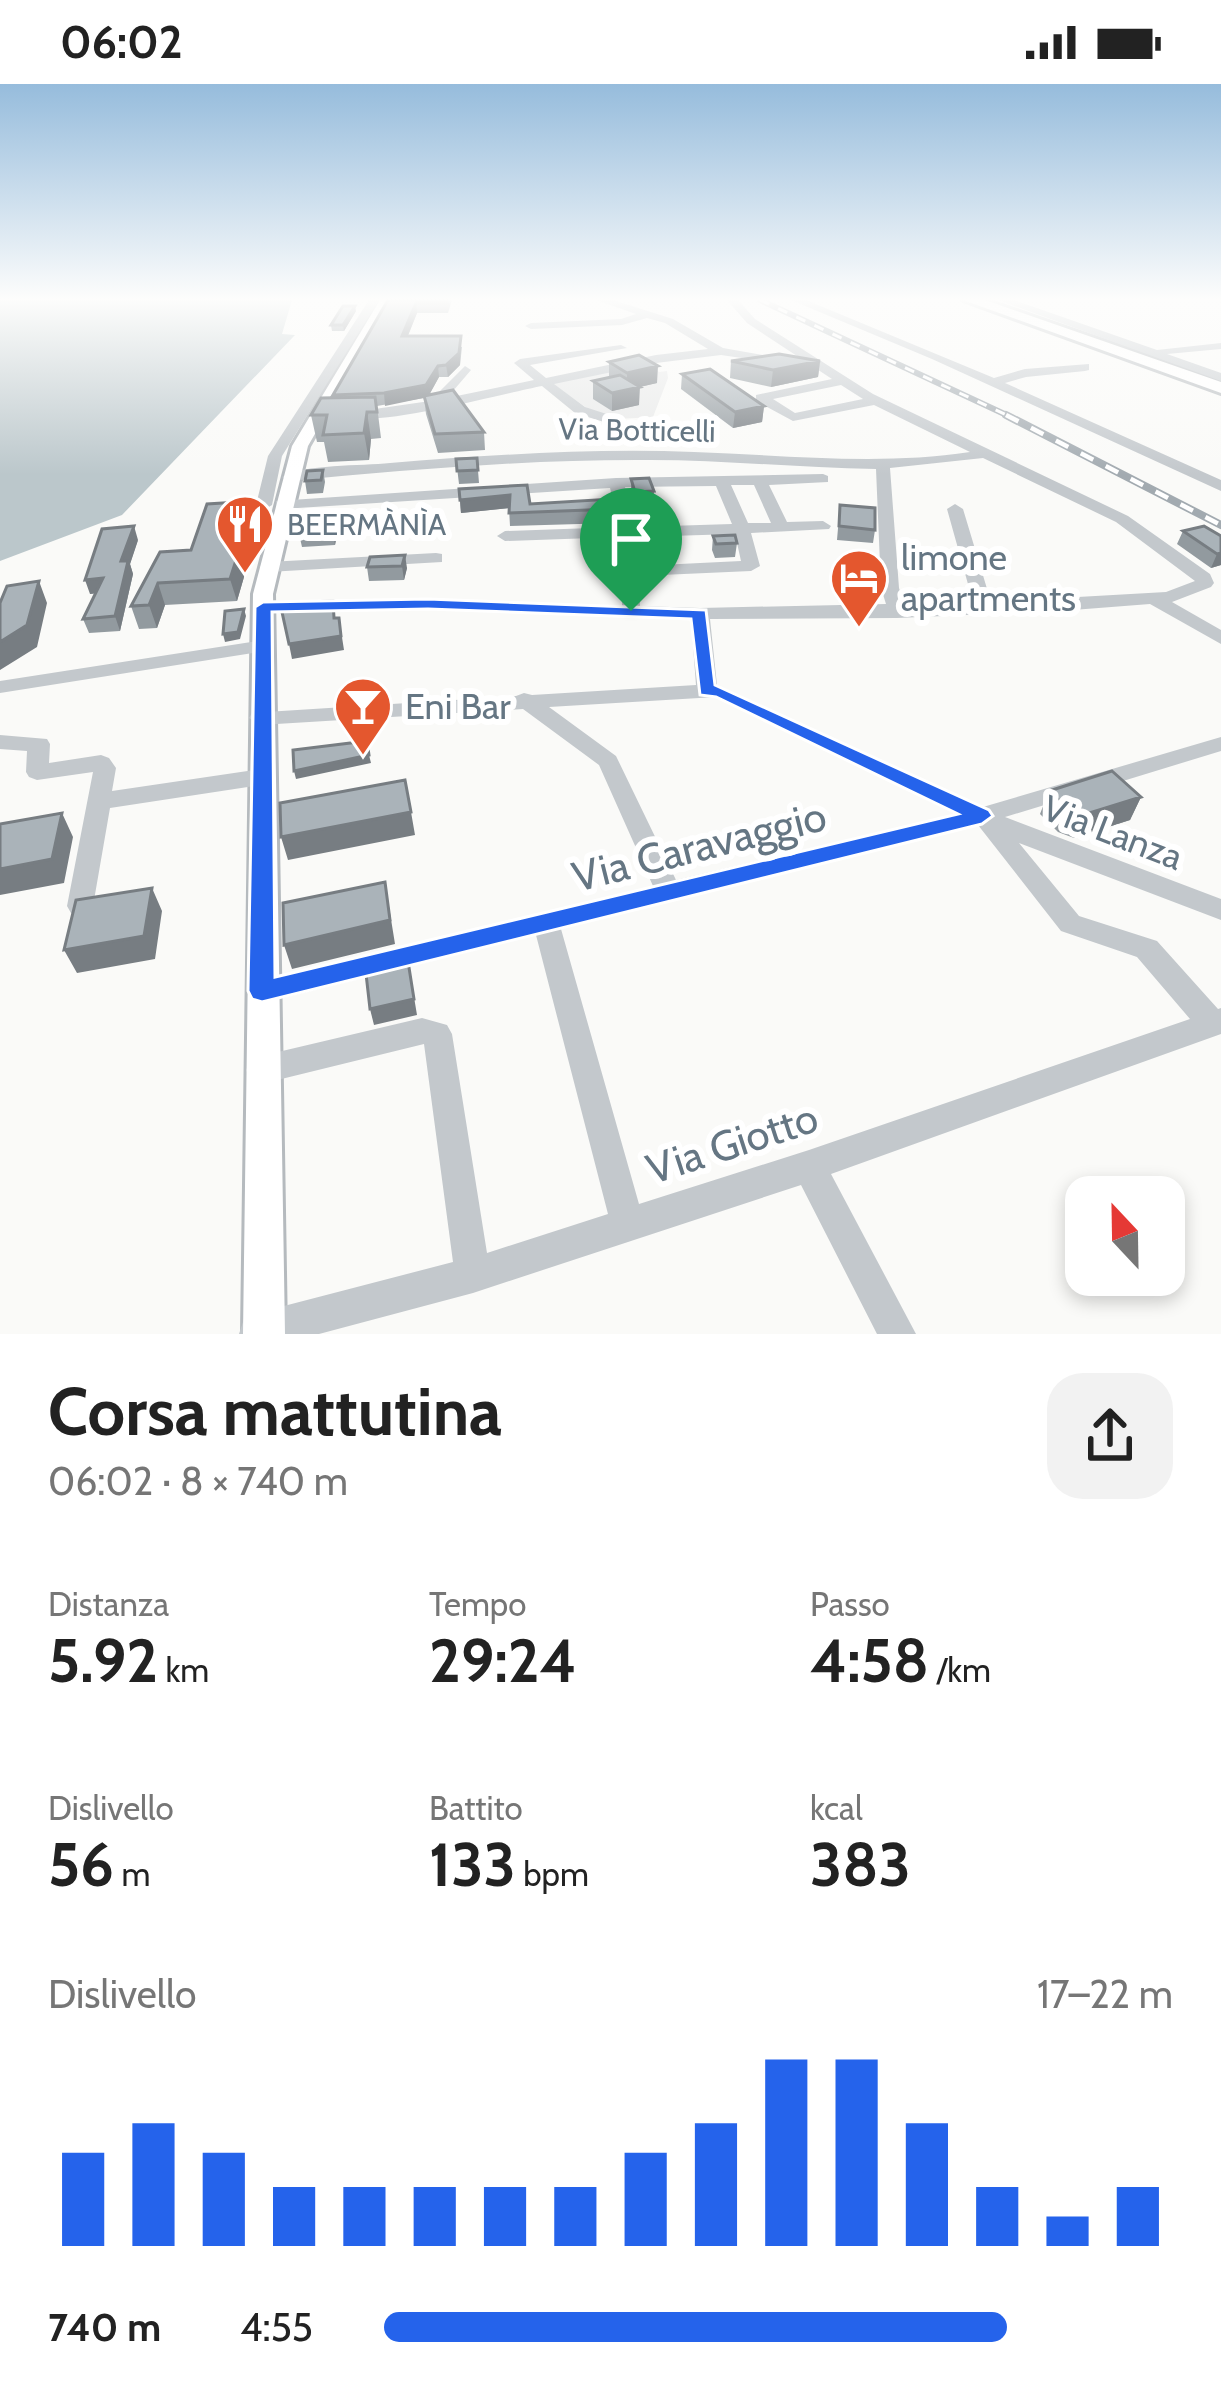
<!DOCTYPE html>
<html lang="it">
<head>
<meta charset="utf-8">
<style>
	:root { --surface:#fff; --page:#f2f2f2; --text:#222; --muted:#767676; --accent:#2563eb }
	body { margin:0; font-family:Cabin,sans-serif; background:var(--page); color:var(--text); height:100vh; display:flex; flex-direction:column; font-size:45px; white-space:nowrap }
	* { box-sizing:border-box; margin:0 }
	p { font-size:39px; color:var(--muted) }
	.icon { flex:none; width:66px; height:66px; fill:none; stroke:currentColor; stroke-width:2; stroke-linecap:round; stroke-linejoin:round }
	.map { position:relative; height:1250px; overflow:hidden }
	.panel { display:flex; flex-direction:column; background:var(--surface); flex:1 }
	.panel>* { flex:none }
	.needle { width:78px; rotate:338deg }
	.buttons { position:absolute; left:1065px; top:1092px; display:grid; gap:24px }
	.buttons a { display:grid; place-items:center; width:120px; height:120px; border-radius:24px; background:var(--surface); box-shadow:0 6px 18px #0003; font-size:60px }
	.pin { position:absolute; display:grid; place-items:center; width:102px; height:102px; color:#fff; margin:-123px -51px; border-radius:50% 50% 50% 0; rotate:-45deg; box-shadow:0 0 12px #0007 }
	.pin .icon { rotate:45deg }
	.round { display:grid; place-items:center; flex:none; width:126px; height:126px; border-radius:36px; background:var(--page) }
	.overview { display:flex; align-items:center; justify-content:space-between; height:204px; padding:0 48px }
	h1 { font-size:66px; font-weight:700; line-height:90px }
	.figures { display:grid; grid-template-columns:repeat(3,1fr); gap:18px; height:204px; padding:12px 48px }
	.figures div { display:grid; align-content:center }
	.figures b { font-size:60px; font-weight:700 }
	.figures small { font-size:33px; font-weight:400 }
	.figures p { font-size:33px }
	.chart { height:336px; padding:24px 48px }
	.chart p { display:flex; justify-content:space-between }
	.chart svg { width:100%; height:216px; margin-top:12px; stroke:var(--accent); stroke-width:6 }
	ul { padding:0 48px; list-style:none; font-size:39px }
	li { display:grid; grid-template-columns:192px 144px 1fr; align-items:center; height:90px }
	li i { height:30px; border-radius:15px; background:var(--accent) }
	.status { display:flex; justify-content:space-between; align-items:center; height:84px; padding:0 60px; background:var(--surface); direction:ltr }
	.status svg { height:33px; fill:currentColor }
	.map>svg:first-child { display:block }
	.built { fill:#e8e9e9 }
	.water { fill:#bbc7cb }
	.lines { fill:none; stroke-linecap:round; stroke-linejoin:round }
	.major-casing { stroke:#b5babe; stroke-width:6 }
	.highway-casing { stroke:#b4b9bd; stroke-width:6 }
	.minor { fill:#c3c8cc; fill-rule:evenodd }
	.major { fill:#fff; fill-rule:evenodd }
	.highway { fill:#fff; fill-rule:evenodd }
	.rail-far1-casing { stroke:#a2aab0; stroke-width:6 }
	.rail-casing { stroke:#a2aab0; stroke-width:8 }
	.rail-far1 { stroke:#fff; stroke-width:3; stroke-dasharray:10; stroke-linecap:butt }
	.rail { stroke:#fff; stroke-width:4.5; stroke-dasharray:14; stroke-linecap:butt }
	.wall { fill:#929a9f }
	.shaded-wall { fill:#777d82 }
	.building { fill:#aab3b9; stroke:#777d82; stroke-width:3 }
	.route { fill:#2563eb; stroke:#fff; stroke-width:3; fill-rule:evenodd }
	.labels { text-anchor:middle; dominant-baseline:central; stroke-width:12; stroke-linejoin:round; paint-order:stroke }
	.far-street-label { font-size:30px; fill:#657683; stroke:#fff }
	.far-poi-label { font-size:30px; fill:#657683; stroke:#fff; text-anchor:start }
	.poi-label { font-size:36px; fill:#657683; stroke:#fff; text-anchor:start }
	.street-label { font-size:36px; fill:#657683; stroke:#fff }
	.near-street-label { font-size:42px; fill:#657683; stroke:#fff }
</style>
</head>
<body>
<div class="status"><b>06:02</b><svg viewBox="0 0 49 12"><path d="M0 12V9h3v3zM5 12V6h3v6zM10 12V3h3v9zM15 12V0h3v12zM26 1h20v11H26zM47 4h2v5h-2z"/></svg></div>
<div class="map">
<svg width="1221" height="1250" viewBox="0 0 1221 1250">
	<rect width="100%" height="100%" fill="#fafaf8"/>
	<path class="built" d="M649,279L659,288L667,287L668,294L653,333L618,335L594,329L550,298Z"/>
	<path class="water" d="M0,216H292L282,250L295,251L122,431L0,477Z"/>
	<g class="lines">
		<defs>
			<path id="major" d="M380,216H392L308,362L273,510L285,1250H243L253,510L292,362Z"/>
			<path id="highway" d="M963,216H985L1221,298V309Z"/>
		</defs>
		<use href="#major" class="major-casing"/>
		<use href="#highway" class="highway-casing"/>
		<path class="minor" d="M369,216H379L282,372L272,421L264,426L258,424L256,421L268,372Z
			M596,216H613L673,235L723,264L790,276L784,280L721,271L656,279L554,300L585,323L625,336L627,339L620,343L575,329L542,302C505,309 373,345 347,332L354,328L430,317L465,282L471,286L447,314L534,296L514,279L520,275L621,261L627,264L530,281L546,294L656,271L708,265L665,239L647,234L622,241L531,245L525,242L531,239L621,235L636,230Z
			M727,216H738L755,235L873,310L1128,432L1210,490L1214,499L1211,503L1172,518L1221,546V560L1150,520L1060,527L897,534L710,535L717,601L983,723L1221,653V667L1005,733L1221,815V836L1019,759L1079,832L1157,857L1218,925L1221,924V950L831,1090L916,1250H877L801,1101L473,1209L319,1250H239L244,1235L257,1229L453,1178L424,960L261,1000L250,996L246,986L250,976L261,972L422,934L447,941L452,950L487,1169L608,1130L536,851L262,919L252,915L248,907L252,899L653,802L599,681L523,625L260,641L249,634L252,629L516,612L524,609L532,611L696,601L691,535L427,525L263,529L254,523L263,517L427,515L622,522L621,453L505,457L497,452L505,447L620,443L610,404L282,425L276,423V417L616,394L823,390L828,392V398L769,401L787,438L823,437L831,442L829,445L751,449L760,482L751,487L639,492L640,522L700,524L886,520L881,504L876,385C796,384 717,375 637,376C521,376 405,386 289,397L282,393C303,380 362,382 390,379C491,371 593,364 694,368C787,371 878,382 970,368L874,321L793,337L756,317V311L832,295L747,239ZM841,301L863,315L795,329L773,315ZM983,374L1116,438L1195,497L1166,508L991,518L963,425L955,420L947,425L973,518L904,520L899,504L890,384ZM731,401H754L771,439H748ZM716,402L732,440L636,443L625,403ZM735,450L741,477L639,482L637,453ZM716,613L956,730L676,796L616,672L549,623ZM978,741L1061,847L1137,873L1190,935L809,1066L639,1120L561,845Z
			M791,216H806L994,294L1025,285L1089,280V286L1085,287L1026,293L1005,299L1221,396V407L932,275Z
			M998,216H1014L1157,266L1221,259V265L1167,270L1221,289V297Z
			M436,469L442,470V478L268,488L259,483L268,478Z
			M264,556L274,562L271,566L0,609V597Z
			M0,651L47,655L50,660L49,679L101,671L109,674L116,684L112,707L261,685L269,688L272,693L269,698L261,701L110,724L93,822L89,829L80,832L71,829L67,822L93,688L37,696L29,693L26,688L27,667L0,665Z"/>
		<use href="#major" class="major"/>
		<use href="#highway" class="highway"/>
		<defs>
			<path id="rail-far1" d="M760,216L1013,334"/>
			<path id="rail" d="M1006,331L1221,441"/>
		</defs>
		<use href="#rail-far1" class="rail-far1-casing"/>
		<use href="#rail" class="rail-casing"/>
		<use href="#rail-far1" class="rail-far1"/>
		<use href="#rail" class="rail"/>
	</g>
	<path class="wall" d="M388,216H452L448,229H417L408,252L462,263L460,281L448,293H439L429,311L484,348L485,366L438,369L426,330L424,314L377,322L381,354L371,355L369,376L328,378L324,358H317L311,331L334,314L333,311Z
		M356,227L344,247H332L331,241Z
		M731,277H820L818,293L771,303L730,294Z
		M609,278L657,299L639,303V321L612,327L593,315V297L609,294Z
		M682,290L764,322L762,338L733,344L681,305Z
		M477,374L479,399L459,400L456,375Z
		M323,386L325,398L323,409L307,410L305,397Z
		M631,395L654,407V420L635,422L631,407Z
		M459,405L530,420L614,425V439L510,442L509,424L461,429Z
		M840,421L875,446L873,459L837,456Z
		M260,438L237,517L165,521L157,544L139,545L131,522L191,466Z
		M338,444L335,461L302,463L299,450Z
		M1183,447L1221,452V481L1211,484L1177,460Z
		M713,452L737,459L735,473L715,474L712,466Z
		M138,456L130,480L133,490L120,547L89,549L83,535L95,509L90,510Z
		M370,473L407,484L404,496L369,497L367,483Z
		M1049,707L1141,713L1130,736L1074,754L1058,748L1040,730Z"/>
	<path class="shaded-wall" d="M416,219L417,229L403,263L402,252Z
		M355,222L356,227L344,247L343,241Z
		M461,252L460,281L448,293L446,281Z
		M820,277L818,293L771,303L773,286Z
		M438,282L439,293L428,313L385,322L384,309Z
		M658,282L657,299L627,306V289Z
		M640,303L639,321L612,327V309Z
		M764,322L762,338L733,344L735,328Z
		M367,328L371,355L369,376L364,349Z
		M510,411V424L461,429L460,416Z
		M255,417L260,438L237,517L230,495Z
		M335,430L338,444L335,461L333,448Z
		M134,442L138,456L130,480L133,490L120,547L115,532L121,477Z
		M1221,469V481L1211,484L1217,470Z
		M405,471L407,484L404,496L402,482Z
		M103,494L108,508L90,510L85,496Z
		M39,497L47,519L37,563L0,586V558Z
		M158,499L165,521L157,544L149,521Z
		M244,525L246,532L240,555L225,558L223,550Z
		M339,534L344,566L292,575L289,560Z
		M369,671L371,679L296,695L294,687Z
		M1141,713L1130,736L1074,754L1083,731Z
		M411,728L415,751L288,776L281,753Z
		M62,729L73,753L64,799L0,811V785Z
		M385,798L395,860L292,885L284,861Z
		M152,804L162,827L155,875L77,889L64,866Z
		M407,871L417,931L374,941L370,925Z"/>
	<path class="building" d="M388,216H447V219H416L402,252H461L459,269L446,281L438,282L426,301L384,309L333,311Z
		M343,222H355L343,241H331Z
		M779,270L820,277L773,286L731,277Z
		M639,271L658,282L627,289L609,278Z
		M710,285L764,322L735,328L682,290Z
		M620,291L640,303L612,309L593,297Z
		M453,306L484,348L435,350L424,312Z
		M375,313L377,328H367L364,349L323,351L327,331H311L321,314Z
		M477,374L478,386L457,387L456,375Z
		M323,386L321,396L305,397L307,387Z
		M649,394L654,407L635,408L631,395Z
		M527,401L530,420L612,415L614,425L509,429L510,411L460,416L459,405Z
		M255,417L230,495L158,499L149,521L131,522L160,468L191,466L207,420Z
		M840,421L875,424V446L839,442Z
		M335,430L333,448L299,450L303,432Z
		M134,442L121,477H128L115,532L83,535L103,494L85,496L102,445Z
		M1204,442L1221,452V469L1217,470L1183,447Z
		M735,451L737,459L716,460L713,452Z
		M405,471L402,482L367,483L370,473Z
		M39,497L27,541L0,558V519L7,502Z
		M333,517L334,534H339L341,552L289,560L280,519Z
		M244,525L238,548L223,550L225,527Z
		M367,657L369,671L294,687L293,666Z
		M1112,687L1141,713L1083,731L1068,725L1049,707Z
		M405,696L411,728L281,753L280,719Z
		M62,729L52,775L0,785V740Z
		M385,798L390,836L284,861L283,819Z
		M152,804L144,852L64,866L76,816Z
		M407,871L414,915L370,925L365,881Z"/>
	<linearGradient id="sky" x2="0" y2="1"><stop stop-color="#96bcdc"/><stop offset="0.55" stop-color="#fdfdfc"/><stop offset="1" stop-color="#fdfdfc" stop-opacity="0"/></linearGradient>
	<rect width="1221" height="391" fill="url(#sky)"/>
	<path class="route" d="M428,515L706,526L715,601L989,726L993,732L982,740L262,918L252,915L248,907L255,523L263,518ZM428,525L691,535L700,611L716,613L958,730L275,893L272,528Z"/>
	<defs>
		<symbol id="restaurant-pin" viewBox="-11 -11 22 30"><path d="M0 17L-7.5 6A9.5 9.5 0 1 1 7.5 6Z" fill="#e4572e" stroke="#fff"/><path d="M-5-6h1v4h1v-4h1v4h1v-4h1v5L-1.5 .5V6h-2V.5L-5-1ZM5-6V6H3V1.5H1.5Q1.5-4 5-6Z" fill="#fff"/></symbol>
		<symbol id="hotel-pin" viewBox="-11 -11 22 30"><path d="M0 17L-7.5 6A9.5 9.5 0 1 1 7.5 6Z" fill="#e4572e" stroke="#fff"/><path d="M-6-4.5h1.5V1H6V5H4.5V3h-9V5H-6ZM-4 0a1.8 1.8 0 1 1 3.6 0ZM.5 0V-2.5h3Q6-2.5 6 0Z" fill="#fff"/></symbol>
		<symbol id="bar-pin" viewBox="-11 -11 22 30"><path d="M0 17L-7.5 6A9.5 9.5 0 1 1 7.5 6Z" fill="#e4572e" stroke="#fff"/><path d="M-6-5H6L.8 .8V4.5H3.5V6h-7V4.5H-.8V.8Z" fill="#fff"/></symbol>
	</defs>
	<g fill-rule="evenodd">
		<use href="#restaurant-pin" x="212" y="407" width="66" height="90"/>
		<use href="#hotel-pin" x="826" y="461" width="66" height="90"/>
		<use href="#bar-pin" x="330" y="589" width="66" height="90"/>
	</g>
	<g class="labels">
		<g class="far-street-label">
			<text transform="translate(637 346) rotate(1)">Via Botticelli</text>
		</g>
		<g class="far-poi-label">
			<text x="287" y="440">BEERMÀNÌA</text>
		</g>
		<g class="poi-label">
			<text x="901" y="473">limone<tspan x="901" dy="41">apartments</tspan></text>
			<text x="405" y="622">Eni Bar</text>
		</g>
		<g class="street-label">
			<text transform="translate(1113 748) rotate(21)">Via Lanza</text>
		</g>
		<g class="near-street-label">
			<text transform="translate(699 762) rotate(-14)">Via Caravaggio</text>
			<text transform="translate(732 1059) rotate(-18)">Via Giotto</text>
		</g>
	</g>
</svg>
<div class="buttons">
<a><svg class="needle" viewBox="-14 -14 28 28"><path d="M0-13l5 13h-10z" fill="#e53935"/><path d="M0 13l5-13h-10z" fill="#767676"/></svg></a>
</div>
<div class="pin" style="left:631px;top:527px;background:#1e9e55"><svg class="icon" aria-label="arrive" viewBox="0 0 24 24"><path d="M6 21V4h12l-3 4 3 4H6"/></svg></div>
</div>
<section class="panel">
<div class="overview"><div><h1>Corsa mattutina</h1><p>06:02 · 8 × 740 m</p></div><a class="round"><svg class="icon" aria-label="share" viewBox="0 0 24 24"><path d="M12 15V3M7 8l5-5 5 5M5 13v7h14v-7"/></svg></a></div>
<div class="figures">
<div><p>Distanza</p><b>5.92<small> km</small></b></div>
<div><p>Tempo</p><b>29:24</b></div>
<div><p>Passo</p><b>4:58<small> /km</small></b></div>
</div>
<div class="figures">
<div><p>Dislivello</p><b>56<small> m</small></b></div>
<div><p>Battito</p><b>133<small> bpm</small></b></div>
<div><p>kcal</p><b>383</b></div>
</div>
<div class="chart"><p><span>Dislivello</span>17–22 m</p>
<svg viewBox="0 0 160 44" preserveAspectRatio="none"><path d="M5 44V25M15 44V19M25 44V25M35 44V32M45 44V32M55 44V32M65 44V32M75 44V32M85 44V25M95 44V19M105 44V6M115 44V6M125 44V19M135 44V32M145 44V38M155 44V32"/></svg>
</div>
<ul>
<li><b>740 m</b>4:55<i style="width:79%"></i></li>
</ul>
</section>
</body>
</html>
